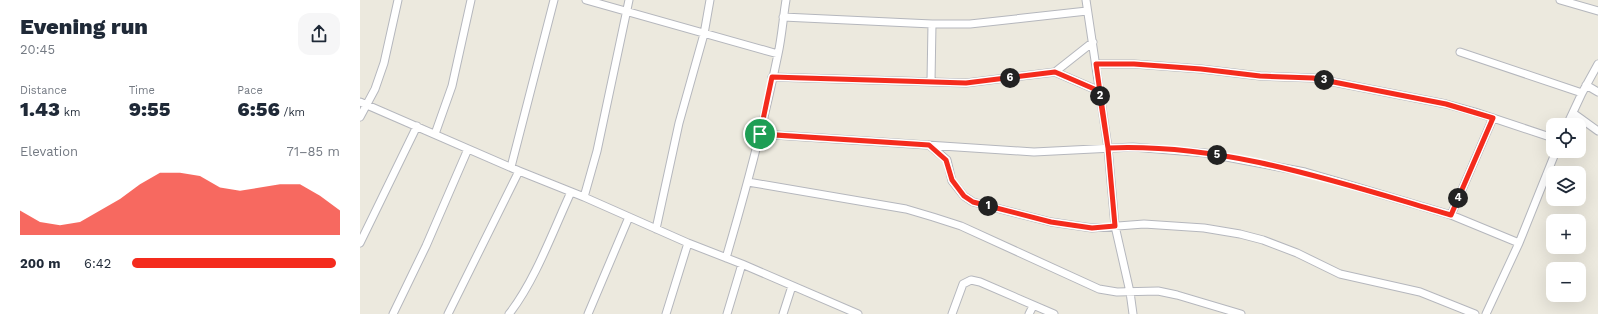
<!DOCTYPE html>
<html lang="en">
<head>
<meta charset="utf-8">
<style>
	:root { --surface:#fff; --page:#f6f6f7; --text:#1f2937; --muted:#747a83; --accent:#f42b1d }
	body { margin:0; font-family:"Work Sans",sans-serif; background:var(--page); color:var(--text); height:100vh; display:flex; flex-direction:column; font-size:15px; white-space:nowrap }
	* { box-sizing:border-box; margin:0 }
	p { font-size:13px; color:var(--muted) }
	.icon { flex:none; width:22px; height:22px; fill:none; stroke:currentColor; stroke-width:2; stroke-linecap:round; stroke-linejoin:round }
	.map { position:relative; flex:1; overflow:hidden }
	.side { display:flex; flex-direction:column; background:var(--surface); width:360px }
	.side>* { flex:none }
	.controls { position:absolute; left:1186px; top:118px; display:grid; gap:8px }
	.controls a { display:grid; place-items:center; width:40px; height:40px; border-radius:8px; background:var(--surface); box-shadow:0 4px 16px #0002; font-size:20px }
	.pin { position:absolute; display:grid; place-items:center; width:34px; height:34px; color:#fff; margin:-17px; border:2px solid #fff; border-radius:50%; box-shadow:0 1px 4px #0007 }
	.km { position:absolute; width:20px; height:20px; margin:-10px; border-radius:50%; background:#222; color:#fff; font-size:11px; line-height:20px; text-align:center }
	.round { display:grid; place-items:center; flex:none; width:42px; height:42px; border-radius:12px; background:var(--page) }
	.head { display:flex; align-items:center; justify-content:space-between; height:68px; padding:0 20px }
	h1 { font-size:22px; font-weight:800; line-height:30px }
	.stats { display:grid; grid-template-columns:repeat(3,1fr); gap:6px; height:68px; padding:4px 20px }
	.stats div { display:grid; align-content:center }
	.stats b { font-size:20px; font-weight:800 }
	.stats small { font-size:11px; font-weight:400 }
	.stats p { font-size:11px }
	.chart { height:112px; padding:8px 20px }
	.chart p { display:flex; justify-content:space-between }
	.chart svg { width:100%; height:72px; margin-top:4px; fill:var(--accent); opacity:.7 }
	ul { padding:0 20px; list-style:none; font-size:13px }
	li { display:grid; grid-template-columns:64px 48px 1fr; align-items:center; height:30px }
	li i { height:10px; border-radius:5px; background:var(--accent) }
	main { display:flex; flex:1; min-height:0 }
	.map>svg:first-child { display:block }
	.lines { fill:none; stroke-linecap:round; stroke-linejoin:round }
	.minor-casing { stroke:#b5b7bd; stroke-width:9 }
	.minor { stroke:#fff; stroke-width:7 }
	.route-casing { stroke:#fff; stroke-width:8 }
	.route { stroke:#f42b1d; stroke-width:5 }
</style>
</head>
<body>
<main>
<section class="side">
<div class="head"><div><h1>Evening run</h1><p>20:45</p></div><a class="round"><svg class="icon" aria-label="share" viewBox="0 0 24 24"><path d="M12 15V3M7 8l5-5 5 5M5 13v7h14v-7"/></svg></a></div>
<div class="stats">
<div><p>Distance</p><b>1.43<small> km</small></b></div>
<div><p>Time</p><b>9:55</b></div>
<div><p>Pace</p><b>6:56<small> /km</small></b></div>
</div>
<div class="chart"><p><span>Elevation</span>71–85 m</p>
<svg viewBox="0 0 160 44" preserveAspectRatio="none"><path d="M0 44V29L10 36L20 38L30 36L40 29L50 22L60 13L70 6L80 6L90 8L100 15L110 17L120 15L130 13L140 13L150 20L160 29V44z"/></svg>
</div>
<ul>
<li><b>200 m</b>6:42<i style="width:98%"></i></li>
</ul>
</section>
<div class="map">
<svg width="1238" height="314" viewBox="0 0 1238 314">
	<rect width="100%" height="100%" fill="#ece9de"/>
	<g class="lines">
		<defs>
			<path id="minor" d="M226,0L418,54
				M726,0L748,148L755,226L770,292L773,314
				M1200,0L1238,11
				M423,17L572,24H610L727,11
				M1100,52L1222,93
				M736,64H774L841,69L900,76L953,78L1086,104L1115,112L1193,138
				M695,72L733,42
				M412,77L606,83L695,72L739,91
				M571,81L572,24
				M1226,85L1238,92
				M0,102L159,171L224,197L328,243L382,264L498,314
				M1213,113L1238,131
				M0,117L15,89L24,63L38,0
				M1207,125L1222,93L1238,64
				M75,134L92,86L111,0
				M400,134L674,152L773,147L845,153L945,172L990,185L1091,215L1159,243
				M569,145L587,160L592,181L604,196L613,202L691,222L732,228L784,224L844,228L880,234L903,240L937,253L980,274L1060,292L1115,314
				M151,167L194,0
				M388,182L546,209L573,217L601,226L739,289L757,292L798,291L817,295L881,314
				M224,197L237,151L269,0
				M1091,215L1133,118
				M296,229L319,123L344,34L350,0
				M0,243L57,126
				M366,258C386,190 404,123 418,54C422,36 423,18 426,0
				M33,314L66,246L108,149
				M88,314L159,171
				M149,314C175,281 193,231 211,192
				M228,314L269,217
				M306,314L328,243
				M367,314L382,264
				M423,314L432,286
				M592,314L603,284L611,280L620,282L694,314
				M669,314L673,306
				M1126,314L1159,243L1196,151"/>
		</defs>
		<use href="#minor" class="minor-casing"/>
		<use href="#minor" class="minor"/>
	</g>
	<g class="lines">
		<defs>
			<path id="route" d="M400,134L569,145L586,160L592,180L604,196L613,202L691,222L732,228L755,226L748,148L736,64H774L841,69L900,76L953,78L1086,104L1133,118L1091,215C980,183 866,143 748,148L739,91L695,72L606,83L412,77L400,134"/>
		</defs>
		<use href="#route" class="route-casing"/>
		<use href="#route" class="route"/>
	</g>
</svg>
<div class="controls">
<a><svg class="icon" aria-label="locate" viewBox="0 0 24 24"><circle cx="12" cy="12" r="6"/><path d="M12 2v4M12 18v4M2 12h4M18 12h4"/></svg></a>
<a><svg class="icon" aria-label="layers" viewBox="0 0 24 24"><path d="M12 4l9 5-9 5-9-5zM3 14l9 5 9-5"/></svg></a>
<a>+</a>
<a>−</a>
</div>
<div class="pin" style="left:400px;top:134px;background:#1e9e55"><svg class="icon" aria-label="arrive" viewBox="0 0 24 24"><path d="M6 21V4h12l-3 4 3 4H6"/></svg></div>
<b class="km" style="left:628px;top:206px">1</b>
<b class="km" style="left:740px;top:96px">2</b>
<b class="km" style="left:964px;top:80px">3</b>
<b class="km" style="left:1098px;top:198px">4</b>
<b class="km" style="left:857px;top:155px">5</b>
<b class="km" style="left:650px;top:78px">6</b>
</div>
</main>
</body>
</html>
